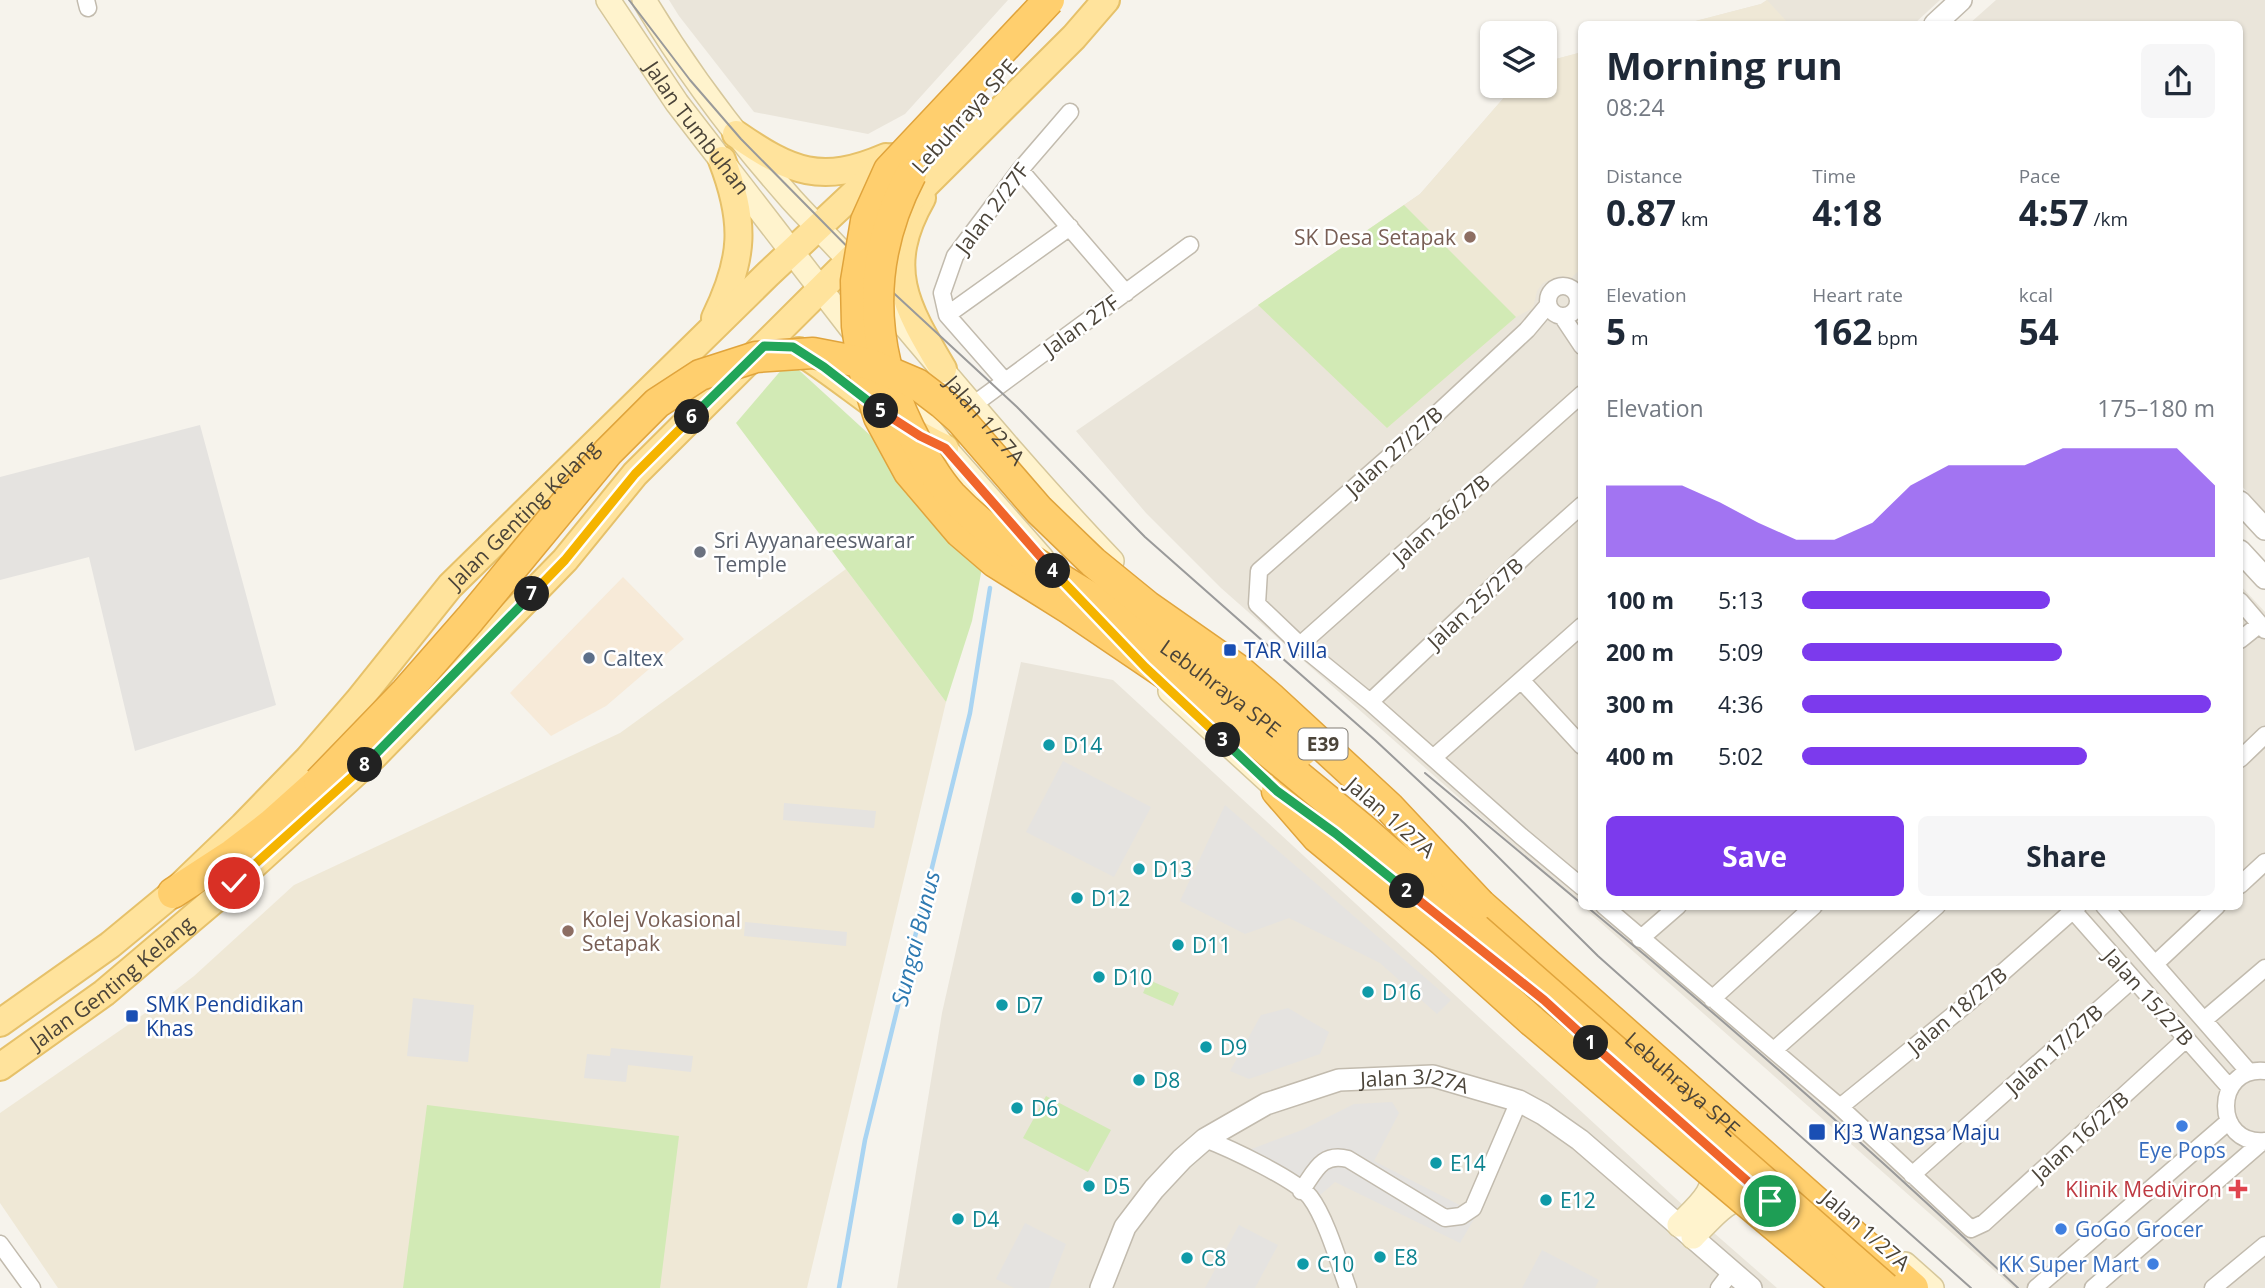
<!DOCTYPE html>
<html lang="en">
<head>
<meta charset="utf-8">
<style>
	:root { --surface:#fff; --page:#f6f6f7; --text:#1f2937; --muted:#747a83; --accent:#7c3aed }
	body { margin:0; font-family:"Open Sans",sans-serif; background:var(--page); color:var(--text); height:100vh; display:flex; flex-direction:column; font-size:26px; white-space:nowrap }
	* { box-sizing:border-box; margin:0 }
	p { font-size:23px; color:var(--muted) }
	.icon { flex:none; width:38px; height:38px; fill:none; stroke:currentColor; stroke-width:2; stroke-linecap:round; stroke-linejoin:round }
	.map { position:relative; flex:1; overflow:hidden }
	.drawer { position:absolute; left:1578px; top:21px; width:665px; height:889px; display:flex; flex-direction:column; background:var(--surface); border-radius:10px; box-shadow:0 2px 5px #0004 }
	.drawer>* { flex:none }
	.buttons { position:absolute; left:1480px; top:21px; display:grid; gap:14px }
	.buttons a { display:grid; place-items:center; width:77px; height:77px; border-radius:10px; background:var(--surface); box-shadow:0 2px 5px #0004; font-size:35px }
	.pin { position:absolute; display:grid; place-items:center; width:60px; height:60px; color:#fff; margin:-30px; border:4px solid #fff; border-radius:50%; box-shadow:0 2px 7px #0007 }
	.km { position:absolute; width:35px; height:35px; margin:-18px; border-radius:50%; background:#222; color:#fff; font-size:19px; line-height:35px; text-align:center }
	.round { display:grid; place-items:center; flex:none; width:74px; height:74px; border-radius:10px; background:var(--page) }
	.summary { display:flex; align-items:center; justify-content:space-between; height:119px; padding:0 28px }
	h1 { font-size:38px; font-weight:700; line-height:52px }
	.stats { display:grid; grid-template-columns:repeat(3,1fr); gap:10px; height:119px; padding:7px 28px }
	.stats div { display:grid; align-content:center }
	.stats b { font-size:35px; font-weight:700 }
	.stats small { font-size:19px; font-weight:400 }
	.stats p { font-size:19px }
	.chart { height:196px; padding:14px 28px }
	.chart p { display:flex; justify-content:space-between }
	.chart svg { width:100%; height:126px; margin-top:7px; fill:var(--accent); opacity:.7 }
	.cta { display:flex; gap:14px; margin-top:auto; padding:14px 28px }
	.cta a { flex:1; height:80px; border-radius:10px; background:var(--accent); color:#fff; font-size:28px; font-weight:700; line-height:80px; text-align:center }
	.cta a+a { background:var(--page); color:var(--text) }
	ul { padding:0 28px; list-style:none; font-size:23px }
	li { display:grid; grid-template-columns:112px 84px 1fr; align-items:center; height:52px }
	li i { height:18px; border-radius:9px; background:var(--accent) }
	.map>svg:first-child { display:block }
	.residential { fill:#eae5da }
	.commercial { fill:#f7ead8 }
	.education { fill:#efe8d6 }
	.green { fill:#d2eab5 }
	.parking { fill:#e5e3e0 }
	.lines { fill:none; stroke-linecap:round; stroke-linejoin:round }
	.stream { stroke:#a9d4f2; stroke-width:4.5 }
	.minor-casing { stroke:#c2bbae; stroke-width:19 }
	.tertiary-casing { stroke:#c2bbae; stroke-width:24 }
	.secondary-casing { stroke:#d6c79b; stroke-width:26 }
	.primary-casing { stroke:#e6c16a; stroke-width:30 }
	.motorway-casing { stroke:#e0a43c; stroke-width:33 }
	.minor { stroke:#fff; stroke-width:16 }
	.tertiary { stroke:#fff; stroke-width:21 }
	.secondary { stroke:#fff3cd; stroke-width:23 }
	.primary { stroke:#ffe39c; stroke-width:26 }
	.motorway { stroke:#ffcf6e; stroke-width:30 }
	.tram { stroke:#9a9a9a; stroke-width:2 }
	.motorway-bridge-casing { stroke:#e0a43c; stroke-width:33; stroke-linecap:butt }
	.motorway-bridge { stroke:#ffcf6e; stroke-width:30 }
	.split-1-casing { stroke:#fff; stroke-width:14 }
	.split-2-casing { stroke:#fff; stroke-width:14 }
	.split-3-casing { stroke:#fff; stroke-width:14 }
	.split-4-casing { stroke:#fff; stroke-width:14 }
	.split-5-casing { stroke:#fff; stroke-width:14 }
	.split-6-casing { stroke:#fff; stroke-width:14 }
	.split-7-casing { stroke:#fff; stroke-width:14 }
	.split-8-casing { stroke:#fff; stroke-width:14 }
	.split-9-casing { stroke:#fff; stroke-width:14 }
	.split-1 { stroke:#f0652b; stroke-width:9 }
	.split-2 { stroke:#f0652b; stroke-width:9 }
	.split-3 { stroke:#22a559; stroke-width:9 }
	.split-4 { stroke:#f5b400; stroke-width:9 }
	.split-5 { stroke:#f0652b; stroke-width:9 }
	.split-6 { stroke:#22a559; stroke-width:9 }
	.split-7 { stroke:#f5b400; stroke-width:9 }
	.split-8 { stroke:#22a559; stroke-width:9 }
	.split-9 { stroke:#f5b400; stroke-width:9 }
	.education-dot { fill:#8d6e63; stroke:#fff; stroke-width:2.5 }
	.worship-dot { fill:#6b7280; stroke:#fff; stroke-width:2.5 }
	.transit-dot { fill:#1a4fb4; stroke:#fff; stroke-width:2.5 }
	.service-dot { fill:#5c6f8a; stroke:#fff; stroke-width:2.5 }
	.culture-dot { fill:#0f9aa8; stroke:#fff; stroke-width:2.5 }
	.shop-dot { fill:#3f7fe0; stroke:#fff; stroke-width:2.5 }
	.health-dot { fill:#e0444e; stroke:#fff; stroke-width:2.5 }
	.labels { text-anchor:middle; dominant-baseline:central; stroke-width:5; stroke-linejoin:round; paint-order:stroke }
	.shield { fill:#fff; stroke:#817c74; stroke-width:2 }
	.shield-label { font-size:19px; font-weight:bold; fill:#4b4439 }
	.street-label { font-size:21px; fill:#4b4439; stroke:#fff }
	.education-label { font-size:21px; fill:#785e54; stroke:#fff; text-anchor:end }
	.worship-label { font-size:21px; fill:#5b616d; stroke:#fff; text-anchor:start }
	.transit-label { font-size:21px; fill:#164399; stroke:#fff; text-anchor:start }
	.service-label { font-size:21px; fill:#4e5e75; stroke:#fff; text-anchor:start }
	.culture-label { font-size:21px; fill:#0d838f; stroke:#fff; text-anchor:start }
	.shop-label { font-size:21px; fill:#366cbe; stroke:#fff }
	.health-label { font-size:21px; fill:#be3a42; stroke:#fff; text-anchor:end }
	.water-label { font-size:23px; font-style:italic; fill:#2e7ab2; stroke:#fff }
</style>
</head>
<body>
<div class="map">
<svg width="2265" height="1288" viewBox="0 0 2265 1288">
	<rect width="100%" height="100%" fill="#f6f3ec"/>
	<path class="residential" d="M669,0H1008L905,114L868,134L754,112L679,16Z
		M1767,0H1940L1914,24H1684L1761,4Z
		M1996,0H2265V512L2240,484V24H1969Z
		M1582,52V906L1221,588L1146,513L1076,431L1420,194L1514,86H1545V62Z
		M2240,585L2265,612V1288H2014L1583,907L2240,906Z
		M1021,662L1113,680L1698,1219L1777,1288H897L942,1013Z"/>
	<path class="commercial" d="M623,577L684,639L606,706L551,736L510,693Z"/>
	<path class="education" d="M1767,0L1789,24H1684L1761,4Z
		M1582,52V268L1571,278L1559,276L1543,283L1537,291L1533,308L1516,317L1387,428L1258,305L1420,194L1514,86H1545V62Z
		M846,569L946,702L807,1288H58L0,1203V1113L154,1007L194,976L294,885L620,733Z"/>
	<path class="green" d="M1404,205L1516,317L1387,428L1258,305Z
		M789,361L871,436L982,568L972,621L946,702L736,423Z
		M1149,980L1179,993L1173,1006L1143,993Z
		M1046,1096L1111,1130L1088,1172L1023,1138Z
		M427,1105L679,1136L660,1288H403Z"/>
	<path class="parking" d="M200,425L276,705L135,751L89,557L0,580V477Z
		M1063,761L1151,807L1114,877L1026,832Z
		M784,803L876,811L874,828L783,820Z
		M1225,805L1451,1000L1437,1014L1380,963L1289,918L1245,934L1180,901Z
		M745,922L847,932L846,946L744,936Z
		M413,998L474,1005L468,1062L407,1056Z
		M1288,1008L1329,1032L1320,1054L1249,1079L1230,1071L1261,1015Z
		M611,1048L693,1056L691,1072L628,1065L626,1082L584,1078L587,1054L610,1056Z
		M1392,1102L1399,1113L1374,1161L1477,1214L1460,1243L1335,1182L1319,1196L1249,1150L1302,1130L1354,1104Z
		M1025,1223L1066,1244L1049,1288H1014L996,1279Z
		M1239,1225L1278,1245L1255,1288H1205Z
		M1542,1250L1599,1280L1595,1288H1522Z"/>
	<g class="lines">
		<path class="stream" d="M839,1288L865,1140L970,713L990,588"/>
		<defs>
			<path id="minor" d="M86,0L88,8
				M1020,170L1126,293
				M1548 301a15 15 0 1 1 30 0a15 15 0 1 1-30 0Z
				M1548,305L1527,330L1414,435L1259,571L1257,604L1300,645L1370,702L1521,836L1582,887
				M947,315L1070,227
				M1562,316L1582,346
				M1004,380L947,315L942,293L955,256L1020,170L1070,112
				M973,405L1190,245
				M2240,601L2265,630
				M2240,640L2260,624
				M1300,645L1582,394
				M1521,680L1582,746
				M1370,702L1527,554L1582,505
				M1433,758L1582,626
				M2240,759L2265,735
				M2240,885L2265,862
				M1604,906L1840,1107L1971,1229L1984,1223L2186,1039
				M2069,906L2230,1088
				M2104,906L2249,1072
				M1640,939L1678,906
				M2155,964L2217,906
				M1712,999L1814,906
				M2204,1020L2265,968
				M1774,1050L1937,906
				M2265,1071C2213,1066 2213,1146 2265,1141
				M1840,1107L1968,1003L2078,906
				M1205,1139C1229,1148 1295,1179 1310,1197C1326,1218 1339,1263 1348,1288
				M1912,1175L2133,979
				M1301,1191C1315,1172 1321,1152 1348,1159L1445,1218L1461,1216L1473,1208L1519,1101
				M0,1244L32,1288
				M1719,1288L1732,1271
				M2036,1288L2229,1121
				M2093,1288L2262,1142
				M2213,1288L2265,1245"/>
			<g id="tertiary">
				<path d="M1935,24L1961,0"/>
				<path d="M2240,502L2265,529"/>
				<path d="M2240,551L2265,578"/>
				<path id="s1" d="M1101,1288L1125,1227L1154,1189L1182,1159L1205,1139L1266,1104L1339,1080L1433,1076L1519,1101L1543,1114L1580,1140L1751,1288"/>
			</g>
			<g id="secondary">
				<path id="s2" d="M608,0L677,103L860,340"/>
				<path id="s3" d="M644,0C687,72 737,138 792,200C812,222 834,243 854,266C939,365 1022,467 1112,561"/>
				<path d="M901,392L945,448L1042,558"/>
				<path d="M1170,691L1289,800"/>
				<path d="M1323,824L1466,938"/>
				<path d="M1679,1225C1698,1206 1719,1190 1713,1161"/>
				<path d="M1693,1237C1710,1220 1728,1195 1754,1196"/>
				<path d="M1905,1264L1932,1288"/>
			</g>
			<g id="primary">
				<path d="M736,134C791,172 821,185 886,157"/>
				<path d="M922,198C882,268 906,307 943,369"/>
				<path d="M715,318C744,259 746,222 722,160"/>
				<path d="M799,351C849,383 891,423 945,448"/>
				<path id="s4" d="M0,1023L110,945L173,893L243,826L308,759L358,701L450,586L768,274L893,157"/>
				<path id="s5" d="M0,1067L104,993L234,883L373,757L565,560L635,474L1074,37L1106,0"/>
			</g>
			<g id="motorway">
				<path d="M1277,791L1317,837L1443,941L1532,1021"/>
				<path d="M173,893L233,854L272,824L319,782"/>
				<path id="s6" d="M1480,904L1913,1288"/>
			</g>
		</defs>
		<use href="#minor" class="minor-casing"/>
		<use href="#tertiary" class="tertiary-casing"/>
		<use href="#secondary" class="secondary-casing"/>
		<use href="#primary" class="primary-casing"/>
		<use href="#motorway" class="motorway-casing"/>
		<use href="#minor" class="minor"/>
		<use href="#tertiary" class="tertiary"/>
		<use href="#secondary" class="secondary"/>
		<use href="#primary" class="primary"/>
		<use href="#motorway" class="motorway"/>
		<path class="tram" d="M629,0L690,80L741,139L886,286L1017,407L1145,537L1375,740L1464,823L1598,956L1971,1288
			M1425,773L1582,904
			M1586,906C1734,1028 1878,1156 2018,1288"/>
		<defs>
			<g id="motorway-bridge">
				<path d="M1049,0L889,170L866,221L856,281L857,326L863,367L879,417L909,472L960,532L995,562L1070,609L1185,687L1241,729L1360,827L1885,1288"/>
				<path id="s7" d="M911,174C867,258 868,343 909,428C920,450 934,476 951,495C1006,553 1080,588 1145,632C1200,669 1250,710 1302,751"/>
				<path d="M319,782L406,692L470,619L608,452L657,403L700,375L756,357L813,353L870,364L917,384L942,403L960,419L1039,510L1093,562L1147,606L1237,669L1272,699L1389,807L1480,904"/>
				<path d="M1532,1021L1849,1288"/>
			</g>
		</defs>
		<use href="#motorway-bridge" class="motorway-bridge-casing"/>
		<use href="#motorway-bridge" class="motorway-bridge"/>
	</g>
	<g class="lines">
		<defs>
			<path id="split-1" d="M1591,1043L1770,1201"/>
			<path id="split-2" d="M1407,891L1544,1000L1591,1043"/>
			<path id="split-3" d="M1223,740L1277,791L1335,833L1407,891"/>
			<path id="split-4" d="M1053,571L1145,667L1223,740"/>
			<path id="split-5" d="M881,411L920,436L945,448L1053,571"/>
			<path id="split-6" d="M692,417L764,346L793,347L824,367L881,411"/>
			<path id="split-7" d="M532,594L565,560L635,474L692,417"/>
			<path id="split-8" d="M365,765L532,594"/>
			<path id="split-9" d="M234,883L365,765"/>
		</defs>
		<use href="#split-1" class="split-1-casing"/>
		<use href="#split-2" class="split-2-casing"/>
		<use href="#split-3" class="split-3-casing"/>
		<use href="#split-4" class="split-4-casing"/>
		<use href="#split-5" class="split-5-casing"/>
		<use href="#split-6" class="split-6-casing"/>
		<use href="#split-7" class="split-7-casing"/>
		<use href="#split-8" class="split-8-casing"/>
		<use href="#split-9" class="split-9-casing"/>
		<use href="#split-1" class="split-1"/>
		<use href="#split-2" class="split-2"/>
		<use href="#split-3" class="split-3"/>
		<use href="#split-4" class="split-4"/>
		<use href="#split-5" class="split-5"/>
		<use href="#split-6" class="split-6"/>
		<use href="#split-7" class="split-7"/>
		<use href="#split-8" class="split-8"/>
		<use href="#split-9" class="split-9"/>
	</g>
	<g class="education-dot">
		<circle cx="1470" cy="237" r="7"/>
		<circle cx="568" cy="931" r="7"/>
	</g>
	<circle class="worship-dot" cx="700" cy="552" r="7"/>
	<g class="transit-dot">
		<rect x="1223" y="643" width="14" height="14" rx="3.5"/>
		<rect x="125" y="1009" width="14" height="14" rx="3.5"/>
		<rect x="1808" y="1123" width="18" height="18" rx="3.5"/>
	</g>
	<circle class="service-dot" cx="589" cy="658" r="7"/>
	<g class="culture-dot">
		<circle cx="1049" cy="745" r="7"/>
		<circle cx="1139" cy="869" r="7"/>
		<circle cx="1077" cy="898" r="7"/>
		<circle cx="1178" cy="945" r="7"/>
		<circle cx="1099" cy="977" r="7"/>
		<circle cx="1368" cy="992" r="7"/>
		<circle cx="1002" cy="1005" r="7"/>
		<circle cx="1206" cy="1047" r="7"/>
		<circle cx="1139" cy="1080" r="7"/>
		<circle cx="1017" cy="1108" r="7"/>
		<circle cx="1436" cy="1163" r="7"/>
		<circle cx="1089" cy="1186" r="7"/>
		<circle cx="1546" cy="1200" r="7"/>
		<circle cx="958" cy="1219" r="7"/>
		<circle cx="1380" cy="1257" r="7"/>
		<circle cx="1187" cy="1258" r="7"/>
		<circle cx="1303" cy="1264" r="7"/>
	</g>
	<g class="shop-dot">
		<circle cx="2182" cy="1126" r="7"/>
		<circle cx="2061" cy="1229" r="7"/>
		<circle cx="2153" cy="1264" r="7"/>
	</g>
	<path class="health-dot" d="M2234.5 1178.5h7v7h7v7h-7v7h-7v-7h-7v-7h7z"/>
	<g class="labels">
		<rect class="shield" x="1298.5" y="728.5" width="49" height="31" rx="5"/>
		<g class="shield-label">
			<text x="1323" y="744">E39</text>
		</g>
		<g class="street-label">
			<text transform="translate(964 116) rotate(-48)">Lebuhraya SPE</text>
			<text stroke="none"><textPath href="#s2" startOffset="156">Jalan Tumbuhan</textPath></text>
			<text transform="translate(992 208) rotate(-53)">Jalan 2/27F</text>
			<text transform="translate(1081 325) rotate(-36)">Jalan 27F</text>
			<text stroke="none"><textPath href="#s3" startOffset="542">Jalan 1/27A</textPath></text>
			<text transform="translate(1394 451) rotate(-42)">Jalan 27/27B</text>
			<text stroke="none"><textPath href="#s4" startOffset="733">Jalan Genting Kelang</textPath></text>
			<text transform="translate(1441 519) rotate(-42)">Jalan 26/27B</text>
			<text transform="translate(1475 603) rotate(-43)">Jalan 25/27B</text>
			<text stroke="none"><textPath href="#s7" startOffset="676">Lebuhraya SPE</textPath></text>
			<text transform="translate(1391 817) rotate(41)">Jalan 1/27A</text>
			<text stroke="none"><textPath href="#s5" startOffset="140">Jalan Genting Kelang</textPath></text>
			<text transform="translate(2149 997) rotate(48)">Jalan 15/27B</text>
			<text transform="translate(1957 1010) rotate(-40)">Jalan 18/27B</text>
			<text transform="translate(2054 1049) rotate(-42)">Jalan 17/27B</text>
			<text stroke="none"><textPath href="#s1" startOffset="408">Jalan 3/27A</textPath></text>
			<text stroke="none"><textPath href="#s6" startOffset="271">Lebuhraya SPE</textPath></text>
			<text transform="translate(2080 1136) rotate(-42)">Jalan 16/27B</text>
			<text transform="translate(1866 1230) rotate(41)">Jalan 1/27A</text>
		</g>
		<g class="education-label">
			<text x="1456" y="237">SK Desa Setapak</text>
			<text x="582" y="919" text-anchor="start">Kolej Vokasional<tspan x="582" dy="24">Setapak</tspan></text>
		</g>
		<g class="worship-label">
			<text x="714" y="540">Sri Ayyanareeswarar<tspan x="714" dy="24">Temple</tspan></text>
		</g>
		<g class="transit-label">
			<text x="1244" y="650">TAR Villa</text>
			<text x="146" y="1004">SMK Pendidikan<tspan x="146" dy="24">Khas</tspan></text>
			<text x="1833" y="1132">KJ3 Wangsa Maju</text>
		</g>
		<g class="service-label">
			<text x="603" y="658">Caltex</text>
		</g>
		<g class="culture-label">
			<text x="1063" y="745">D14</text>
			<text x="1153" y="869">D13</text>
			<text x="1091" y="898">D12</text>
			<text x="1192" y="945">D11</text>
			<text x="1113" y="977">D10</text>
			<text x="1382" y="992">D16</text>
			<text x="1016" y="1005">D7</text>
			<text x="1220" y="1047">D9</text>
			<text x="1153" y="1080">D8</text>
			<text x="1031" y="1108">D6</text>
			<text x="1450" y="1163">E14</text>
			<text x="1103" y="1186">D5</text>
			<text x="1560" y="1200">E12</text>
			<text x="972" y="1219">D4</text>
			<text x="1394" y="1257">E8</text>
			<text x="1201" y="1258">C8</text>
			<text x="1317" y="1264">C10</text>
		</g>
		<g class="shop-label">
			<text x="2182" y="1150">Eye Pops</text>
			<text x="2075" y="1229" text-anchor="start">GoGo Grocer</text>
			<text x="2139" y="1264" text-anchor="end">KK Super Mart</text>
		</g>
		<g class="health-label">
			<text x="2222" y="1189">Klinik Mediviron</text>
		</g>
		<g class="water-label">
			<text transform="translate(915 938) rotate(-76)">Sungai Bunus</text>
		</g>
	</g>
</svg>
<div class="buttons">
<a><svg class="icon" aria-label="layers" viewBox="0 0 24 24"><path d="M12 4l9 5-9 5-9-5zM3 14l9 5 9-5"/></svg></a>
</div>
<div class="pin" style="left:1770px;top:1201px;background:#1e9e55"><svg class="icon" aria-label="arrive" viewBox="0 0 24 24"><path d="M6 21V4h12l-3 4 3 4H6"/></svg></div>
<div class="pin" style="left:234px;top:883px;background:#d93025"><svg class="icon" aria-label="check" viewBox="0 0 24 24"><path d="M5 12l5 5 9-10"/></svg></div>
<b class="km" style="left:1591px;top:1043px">1</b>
<b class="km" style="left:1407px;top:891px">2</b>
<b class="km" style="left:1223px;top:740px">3</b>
<b class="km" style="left:1053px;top:571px">4</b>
<b class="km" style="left:881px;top:411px">5</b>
<b class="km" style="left:692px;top:417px">6</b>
<b class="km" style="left:532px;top:594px">7</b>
<b class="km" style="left:365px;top:765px">8</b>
<section class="drawer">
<div class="summary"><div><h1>Morning run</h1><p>08:24</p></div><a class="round"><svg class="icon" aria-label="share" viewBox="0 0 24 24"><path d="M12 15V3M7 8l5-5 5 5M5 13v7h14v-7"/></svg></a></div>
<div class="stats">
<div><p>Distance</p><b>0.87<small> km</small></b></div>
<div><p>Time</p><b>4:18</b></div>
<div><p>Pace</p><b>4:57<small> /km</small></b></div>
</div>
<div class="stats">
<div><p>Elevation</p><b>5<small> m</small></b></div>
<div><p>Heart rate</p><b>162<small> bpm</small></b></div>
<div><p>kcal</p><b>54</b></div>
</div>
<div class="chart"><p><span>Elevation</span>175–180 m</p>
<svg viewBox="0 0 160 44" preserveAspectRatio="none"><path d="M0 44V19L10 19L20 19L30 25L40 32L50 38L60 38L70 32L80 19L90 12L100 12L110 12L120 6L130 6L140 6L150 6L160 19V44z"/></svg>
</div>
<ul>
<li><b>100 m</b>5:13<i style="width:60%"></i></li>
<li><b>200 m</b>5:09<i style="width:63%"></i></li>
<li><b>300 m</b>4:36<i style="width:99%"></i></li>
<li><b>400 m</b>5:02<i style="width:69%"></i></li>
</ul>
<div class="cta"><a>Save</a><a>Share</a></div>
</section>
</div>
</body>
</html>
